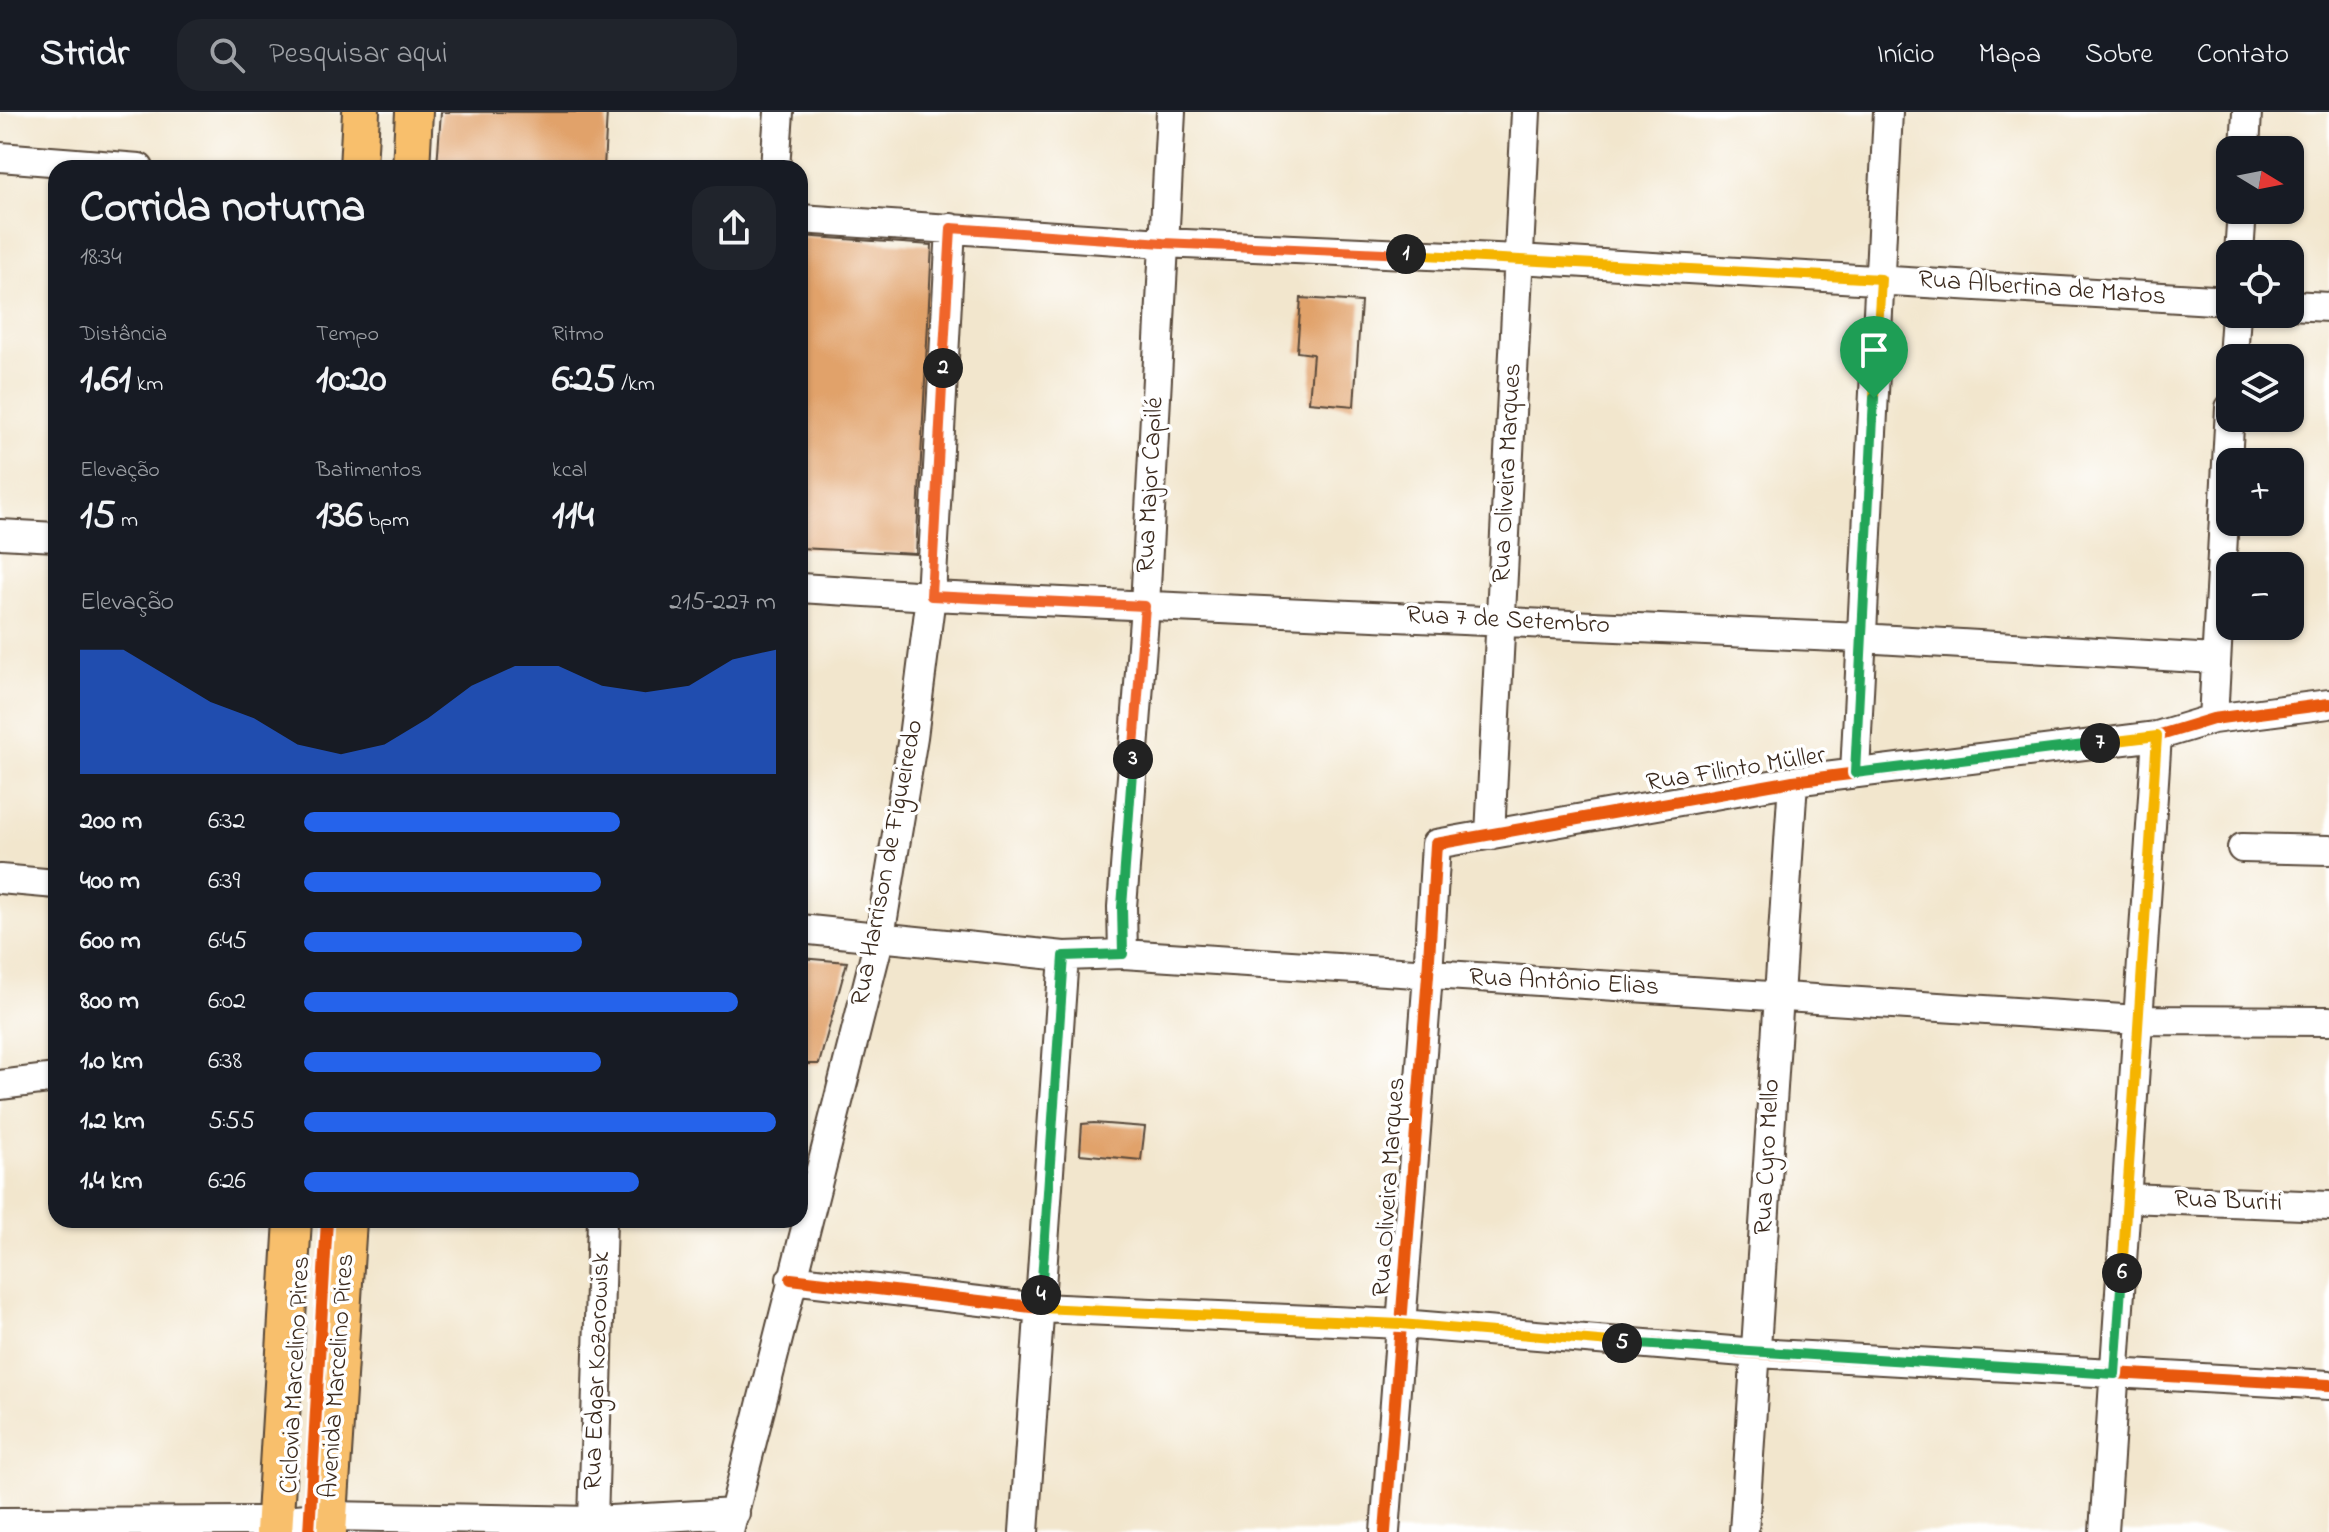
<!DOCTYPE html>
<html lang="pt">
<head>
<meta charset="utf-8">
<style>
	:root { --surface:#171b24; --page:#20242c; --text:#f1f3f6; --muted:#9ea1a6; --line:#363941; --accent:#2563eb }
	body { margin:0; font-family:"Indie Flower",sans-serif; background:var(--page); color:var(--text); height:100vh; display:flex; flex-direction:column; font-size:30px; white-space:nowrap }
	* { box-sizing:border-box; margin:0 }
	p { font-size:26px; color:var(--muted) }
	.icon { flex:none; width:44px; height:44px; fill:none; stroke:currentColor; stroke-width:2; stroke-linecap:round; stroke-linejoin:round }
	.map { position:relative; flex:1; overflow:hidden }
	.drawer { position:absolute; left:48px; top:48px; width:760px; height:1068px; display:flex; flex-direction:column; background:var(--surface); border-radius:24px; box-shadow:0 2px 6px #0004 }
	.drawer>* { flex:none }
	.needle { width:52px; rotate:100deg }
	.controls { position:absolute; left:2216px; top:24px; display:grid; gap:16px }
	.controls a { display:grid; place-items:center; width:88px; height:88px; border-radius:16px; background:var(--surface); box-shadow:0 2px 6px #0004; font-size:40px }
	.pin { position:absolute; display:grid; place-items:center; width:68px; height:68px; color:#fff; margin:-82px -34px; border-radius:50% 50% 50% 0; rotate:-45deg; box-shadow:0 0 8px #0007 }
	.pin .icon { rotate:45deg }
	.km { position:absolute; width:40px; height:40px; margin:-20px; border-radius:50%; background:#222; color:#fff; font-size:22px; line-height:40px; text-align:center }
	.round { display:grid; place-items:center; flex:none; width:84px; height:84px; border-radius:24px; background:var(--page) }
	.summary { display:flex; align-items:center; justify-content:space-between; height:136px; padding:0 32px }
	h1 { font-size:44px; font-weight:800; line-height:60px }
	.figures { display:grid; grid-template-columns:repeat(3,1fr); gap:12px; height:136px; padding:8px 32px }
	.figures div { display:grid; align-content:center }
	.figures b { font-size:40px; font-weight:800 }
	.figures small { font-size:22px; font-weight:400 }
	.figures p { font-size:22px }
	.chart { height:224px; padding:16px 32px }
	.chart p { display:flex; justify-content:space-between }
	.chart svg { width:100%; height:144px; margin-top:8px; fill:var(--accent); opacity:.7 }
	ul { padding:0 32px; list-style:none; font-size:26px }
	li { display:grid; grid-template-columns:128px 96px 1fr; align-items:center; height:60px }
	li i { height:20px; border-radius:10px; background:var(--accent) }
	header { display:flex; align-items:center; gap:48px; box-sizing:border-box; height:112px; padding:0 40px; background:var(--surface); border-bottom:2px solid var(--line) }
	header strong { font-size:38px }
	nav { display:flex; gap:44px; margin-inline-start:auto; font-size:28px }
	.search { width:560px; height:72px; background:var(--page); display:flex; align-items:center; gap:20px; box-sizing:border-box; padding:0 28px; border-radius:24px; color:var(--muted); font-size:30px }
	.map>svg:first-child { display:block }
	.building { fill:#e1a26b }
	.lines { fill:none; stroke-linecap:round; stroke-linejoin:round }
	.minor-casing { stroke:#564638; stroke-width:32 }
	.major-casing { stroke:#564638; stroke-width:40 }
	.minor { stroke:#fff; stroke-width:28 }
	.major { stroke:#f8bf6c; stroke-width:36 }
	.cycleway-casing { stroke:#fff; stroke-width:17 }
	.cycleway { stroke:#e8590c; stroke-width:12 }
	.split-1-casing { stroke:#fff; stroke-width:16 }
	.split-2-casing { stroke:#fff; stroke-width:16 }
	.split-3-casing { stroke:#fff; stroke-width:16 }
	.split-4-casing { stroke:#fff; stroke-width:16 }
	.split-5-casing { stroke:#fff; stroke-width:16 }
	.split-6-casing { stroke:#fff; stroke-width:16 }
	.split-7-casing { stroke:#fff; stroke-width:16 }
	.split-8-casing { stroke:#fff; stroke-width:16 }
	.split-1 { stroke:#f5b400; stroke-width:10 }
	.split-2 { stroke:#f0652b; stroke-width:10 }
	.split-3 { stroke:#f0652b; stroke-width:10 }
	.split-4 { stroke:#22a559; stroke-width:10 }
	.split-5 { stroke:#f5b400; stroke-width:10 }
	.split-6 { stroke:#22a559; stroke-width:10 }
	.split-7 { stroke:#f5b400; stroke-width:10 }
	.split-8 { stroke:#22a559; stroke-width:10 }
	.labels { text-anchor:middle; dominant-baseline:central; stroke-width:7; stroke-linejoin:round; paint-order:stroke }
	.street-label { font-size:26px; fill:#3b2a1e; stroke:#fff }
</style>
</head>
<body>
<header>
<strong>Stridr</strong>
<div class="search"><svg class="icon" aria-label="search" viewBox="0 0 24 24"><circle cx="10" cy="10" r="6"/><path d="M15 15l6 6"/></svg>Pesquisar aqui</div>
<nav><a>Início</a><a>Mapa</a><a>Sobre</a><a>Contato</a></nav>
</header>
<div class="map">
<svg width="2329" height="1420" viewBox="0 0 2329 1420">
	<rect width="100%" height="100%" fill="#fff"/>
	<filter id="ink" filterUnits="userSpaceOnUse"><feTurbulence type="fractalNoise" baseFrequency=".0125" numOctaves="2"/><feDisplacementMap in="SourceGraphic" scale="16" xChannelSelector="R" yChannelSelector="G"/><feConvolveMatrix kernelMatrix="1 2 1 2 8 2 1 2 1" color-interpolation-filters="sRGB"/></filter>
	<filter id="wash" filterUnits="userSpaceOnUse"><feTurbulence type="fractalNoise" baseFrequency=".006" numOctaves="4" result="noise"/><feDisplacementMap in="SourceGraphic" scale="32" xChannelSelector="R" yChannelSelector="G"/><feGaussianBlur stdDeviation="1.8" result="paint"/><feColorMatrix in="noise" values="0 0 0 0 0 0 0 0 0 0 0 0 0 0 0 0 0 1.4 0 .05"/><feComposite in="paint" operator="in"/></filter>
	<g filter="url(#wash)">
		<rect width="100%" height="100%" fill="#f2e6cd"/>
		<g id="blocks">
			<path class="building" d="M441,0H607L604,56L437,54Z
				M800,124L932,133L916,442L800,436Z
				M1301,186L1361,190L1354,294L1309,290L1313,242L1297,240Z
				M800,846L847,850L819,952H800Z
				M1094,1011L1145,1015L1141,1048L1080,1042L1082,1012Z"/>
		</g>
	</g>
	<g filter="url(#ink)">
		<use href="#blocks" fill-opacity="0" stroke="#564638" stroke-width="2"/>
		<g class="lines">
			<defs>
				<path id="minor" d="M2245,38L2247,0
					M0,45L139,56
					M775,56L779,0
					M800,107L1163,131L1518,147L2230,189
					M2239,142L2242,98
					M2290,193L2329,195
					M2233,246L2236,202
					M0,422L56,425
					M800,476L931,484L1860,526L2215,547
					M2213,607L2230,296
					M1855,661L1888,0
					M1490,723L1526,0
					M2242,736L2329,738
					M0,767L56,772
					M800,817L1064,844L1123,842L2138,908L2329,909
					M1123,842L1122,795L1145,494L1171,0
					M0,973L56,966
					M2128,1086L2329,1094
					M791,1167L1040,1196L1401,1212L1756,1241L2329,1273
					M593,1409L602,1108
					M0,1410L274,1409L329,1404L593,1409L735,1401
					M729,1420L880,824L913,625L931,484L951,116
					M1024,1420L1064,844
					M1385,1420L1428,863L1436,732L1793,669L2157,624L2213,607L2329,592
					M1744,1420L1793,669
					M2104,1420L2157,624"/>
				<path id="major" d="M358,56L361,0
					M411,56L414,0
					M274,1420L293,1108
					M328,1420L348,1108"/>
			</defs>
			<use href="#minor" class="minor-casing"/>
			<use href="#major" class="major-casing"/>
			<use href="#minor" class="minor"/>
			<use href="#major" class="major"/>
			<defs>
				<path id="cycleway" d="M791,1167L1040,1196L1401,1212L1756,1241L2329,1273
					M309,1420L327,1108
					M1385,1420L1428,863L1436,732L1793,669L2157,624L2213,607L2329,592"/>
			</defs>
			<use href="#cycleway" class="cycleway-casing"/>
			<use href="#cycleway" class="cycleway"/>
		</g>
	</g>
	<g class="lines" filter="url(#ink)">
		<defs>
			<path id="split-1" d="M1406,142L1881,167L1874,286"/>
			<path id="split-2" d="M943,256L951,116L1163,131L1406,142"/>
			<path id="split-3" d="M943,256L931,484L1145,494L1133,647"/>
			<path id="split-4" d="M1041,1183L1064,844L1123,842L1122,795L1133,647"/>
			<path id="split-5" d="M1041,1183L1040,1196L1401,1212L1622,1231"/>
			<path id="split-6" d="M1622,1231L2115,1262L2122,1161"/>
			<path id="split-7" d="M2100,631L2157,624L2122,1161"/>
			<path id="split-8" d="M1874,286L1855,661L2100,631"/>
		</defs>
		<use href="#split-1" class="split-1-casing"/>
		<use href="#split-2" class="split-2-casing"/>
		<use href="#split-3" class="split-3-casing"/>
		<use href="#split-4" class="split-4-casing"/>
		<use href="#split-5" class="split-5-casing"/>
		<use href="#split-6" class="split-6-casing"/>
		<use href="#split-7" class="split-7-casing"/>
		<use href="#split-8" class="split-8-casing"/>
		<use href="#split-1" class="split-1"/>
		<use href="#split-2" class="split-2"/>
		<use href="#split-3" class="split-3"/>
		<use href="#split-4" class="split-4"/>
		<use href="#split-5" class="split-5"/>
		<use href="#split-6" class="split-6"/>
		<use href="#split-7" class="split-7"/>
		<use href="#split-8" class="split-8"/>
	</g>
	<g class="labels">
		<g class="street-label">
			<text transform="translate(2042 177) rotate(4)">Rua Albertina de Matos</text>
			<text transform="translate(1508 361) rotate(-87)">Rua Oliveira Marques</text>
			<text transform="translate(1151 373) rotate(-87)">Rua Major Capilé</text>
			<text transform="translate(1508 509) rotate(3)">Rua 7 de Setembro</text>
			<text transform="translate(1736 658) rotate(-9)">Rua Filinto Müller</text>
			<text transform="translate(888 751) rotate(-79)">Rua Harrison de Figueiredo</text>
			<text transform="translate(1564 871) rotate(3)">Rua Antônio Elias</text>
			<text transform="translate(1768 1045) rotate(-87)">Rua Cyro Mello</text>
			<text transform="translate(1390 1075) rotate(-86)">Rua Oliveira Marques</text>
			<text transform="translate(2228 1090) rotate(2)">Rua Buriti</text>
			<text transform="translate(598 1259) rotate(-88)">Rua Edgar Kozorowisk</text>
			<text transform="translate(296 1263) rotate(-87)">Ciclovia Marcelino Pires</text>
			<text transform="translate(338 1264) rotate(-86)">Avenida Marcelino Pires</text>
		</g>
	</g>
</svg>
<div class="controls">
<a><svg class="needle" viewBox="-14 -14 28 28"><path d="M0-13l5 13h-10z" fill="#e53935"/><path d="M0 13l5-13h-10z" fill="#9ea1a6"/></svg></a>
<a><svg class="icon" aria-label="locate" viewBox="0 0 24 24"><circle cx="12" cy="12" r="6"/><path d="M12 2v4M12 18v4M2 12h4M18 12h4"/></svg></a>
<a><svg class="icon" aria-label="layers" viewBox="0 0 24 24"><path d="M12 4l9 5-9 5-9-5zM3 14l9 5 9-5"/></svg></a>
<a>+</a>
<a>−</a>
</div>
<div class="pin" style="left:1874px;top:286px;background:#1e9e55"><svg class="icon" aria-label="arrive" viewBox="0 0 24 24"><path d="M6 21V4h12l-3 4 3 4H6"/></svg></div>
<b class="km" style="left:1406px;top:142px">1</b>
<b class="km" style="left:943px;top:256px">2</b>
<b class="km" style="left:1133px;top:647px">3</b>
<b class="km" style="left:1041px;top:1183px">4</b>
<b class="km" style="left:1622px;top:1231px">5</b>
<b class="km" style="left:2122px;top:1161px">6</b>
<b class="km" style="left:2100px;top:631px">7</b>
<section class="drawer">
<div class="summary"><div><h1>Corrida noturna</h1><p>18:34</p></div><a class="round"><svg class="icon" aria-label="share" viewBox="0 0 24 24"><path d="M12 15V3M7 8l5-5 5 5M5 13v7h14v-7"/></svg></a></div>
<div class="figures">
<div><p>Distância</p><b>1.61<small> km</small></b></div>
<div><p>Tempo</p><b>10:20</b></div>
<div><p>Ritmo</p><b>6:25<small> /km</small></b></div>
</div>
<div class="figures">
<div><p>Elevação</p><b>15<small> m</small></b></div>
<div><p>Batimentos</p><b>136<small> bpm</small></b></div>
<div><p>kcal</p><b>114</b></div>
</div>
<div class="chart"><p><span>Elevação</span>215–227 m</p>
<svg viewBox="0 0 160 44" preserveAspectRatio="none"><path d="M0 44V6L10 6L20 14L30 22L40 27L50 35L60 38L70 35L80 27L90 17L100 11L110 11L120 17L130 19L140 17L150 9L160 6V44z"/></svg>
</div>
<ul>
<li><b>200 m</b>6:32<i style="width:67%"></i></li>
<li><b>400 m</b>6:39<i style="width:63%"></i></li>
<li><b>600 m</b>6:45<i style="width:59%"></i></li>
<li><b>800 m</b>6:02<i style="width:92%"></i></li>
<li><b>1.0 km</b>6:38<i style="width:63%"></i></li>
<li><b>1.2 km</b>5:55<i style="width:100%"></i></li>
<li><b>1.4 km</b>6:26<i style="width:71%"></i></li>
</ul>
</section>
</div>
</body>
</html>
